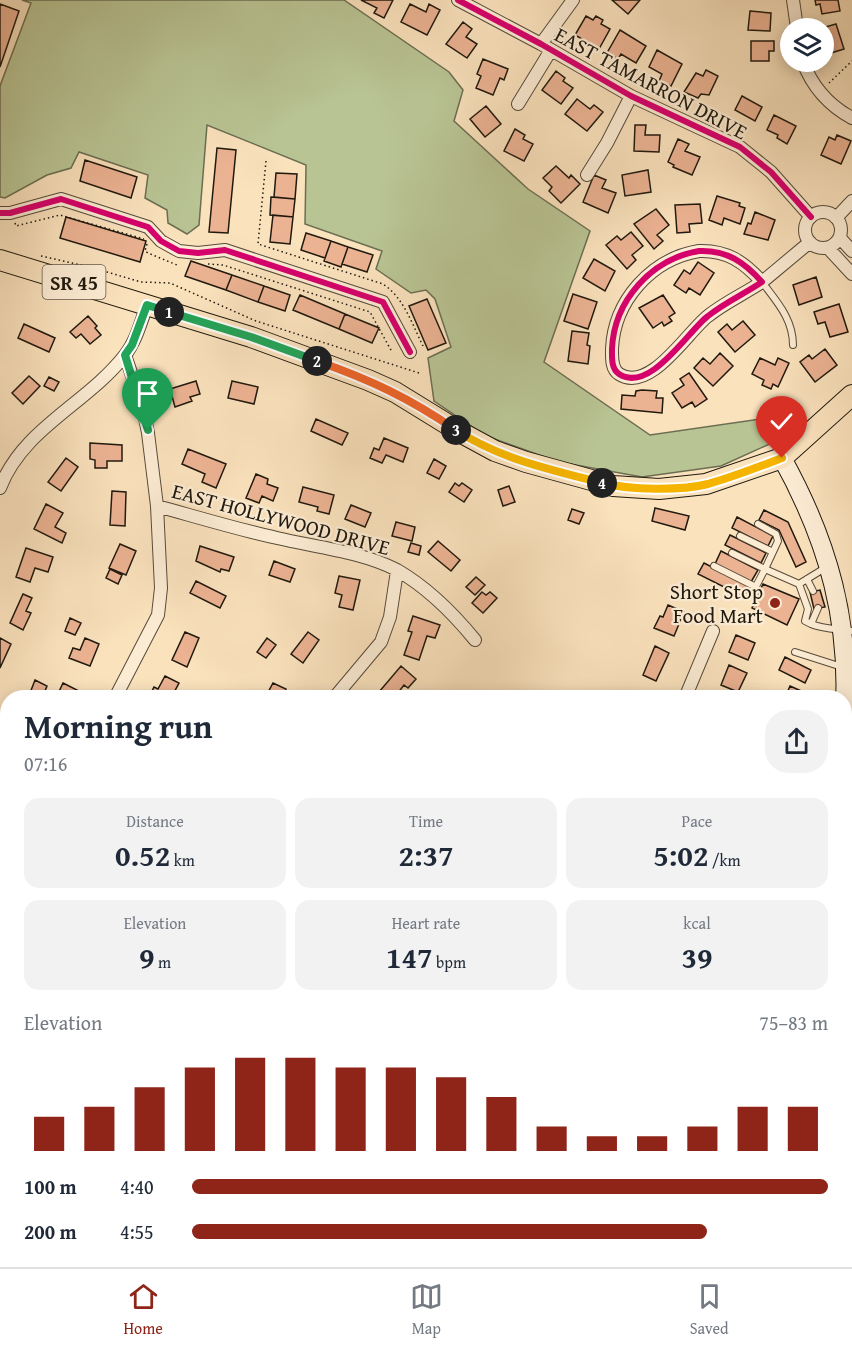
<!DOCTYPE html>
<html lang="en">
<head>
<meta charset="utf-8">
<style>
	:root { --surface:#fff; --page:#f2f2f3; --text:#1f2937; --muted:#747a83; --line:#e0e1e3; --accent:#8f2418 }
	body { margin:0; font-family:"Gentium Book Plus",serif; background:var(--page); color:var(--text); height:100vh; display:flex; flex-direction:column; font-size:22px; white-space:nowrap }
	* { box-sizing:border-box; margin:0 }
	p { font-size:20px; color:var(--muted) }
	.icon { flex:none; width:33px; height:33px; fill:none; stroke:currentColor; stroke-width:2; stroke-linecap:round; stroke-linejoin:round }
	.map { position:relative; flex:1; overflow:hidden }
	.sheet { position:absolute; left:0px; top:690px; width:852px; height:578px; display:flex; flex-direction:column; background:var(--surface); border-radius:24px 24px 0 0; box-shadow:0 3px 15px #0003 }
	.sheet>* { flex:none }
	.controls { position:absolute; left:780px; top:18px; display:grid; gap:12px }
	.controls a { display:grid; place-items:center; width:54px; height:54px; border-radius:50%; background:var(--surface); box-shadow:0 3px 15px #0003; font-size:30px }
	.pin { position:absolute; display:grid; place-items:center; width:51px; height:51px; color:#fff; margin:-62px -26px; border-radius:50% 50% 50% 0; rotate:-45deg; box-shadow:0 0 6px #0007 }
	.pin .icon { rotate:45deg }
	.km { position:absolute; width:30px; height:30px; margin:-15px; border-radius:50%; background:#222; color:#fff; font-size:16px; line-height:30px; text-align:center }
	.round { display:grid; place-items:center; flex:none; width:63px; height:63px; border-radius:24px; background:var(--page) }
	.headline { display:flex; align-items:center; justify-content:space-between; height:102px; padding:0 24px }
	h1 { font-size:33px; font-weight:700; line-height:45px }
	.figures { display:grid; grid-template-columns:repeat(3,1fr); gap:9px; height:102px; padding:6px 24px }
	.figures div { display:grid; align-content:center; border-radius:15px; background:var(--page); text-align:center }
	.figures b { font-size:30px; font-weight:700 }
	.figures small { font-size:16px; font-weight:400 }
	.figures p { font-size:16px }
	.chart { height:168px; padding:12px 24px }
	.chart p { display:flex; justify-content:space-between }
	.chart svg { width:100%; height:108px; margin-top:6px; stroke:var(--accent); stroke-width:6 }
	ul { padding:0 24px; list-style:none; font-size:20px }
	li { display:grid; grid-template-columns:96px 72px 1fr; align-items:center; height:45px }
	li i { height:15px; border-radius:8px; background:var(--accent) }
	.tabs { display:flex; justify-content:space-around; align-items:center; height:84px; border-top:2px solid var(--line); background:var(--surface); font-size:16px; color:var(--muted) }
	.tabs a { display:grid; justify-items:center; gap:3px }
	.tabs .on { color:var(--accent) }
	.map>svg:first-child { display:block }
	.green { fill:#b9c494; stroke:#6c6e51; stroke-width:1.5 }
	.building { fill:#ecb393; stroke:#20190e; stroke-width:1.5 }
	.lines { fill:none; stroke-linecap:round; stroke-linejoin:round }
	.service-casing { stroke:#564b3a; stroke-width:8 }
	.minor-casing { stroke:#564b3a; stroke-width:14 }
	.secondary-casing { stroke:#20190e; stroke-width:20 }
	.primary-casing { stroke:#20190e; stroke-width:22 }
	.path { stroke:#20190e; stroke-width:1.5; stroke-dasharray:1.5 3; stroke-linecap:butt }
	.service { stroke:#fcecd4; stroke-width:6 }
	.minor { stroke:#fcecd4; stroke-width:12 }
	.secondary { stroke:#fcecd4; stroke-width:18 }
	.primary { stroke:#fae2bd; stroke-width:20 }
	.rail { stroke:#20190e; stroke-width:3; stroke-dasharray:10 10; stroke-linecap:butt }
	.cycleway-casing { stroke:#fcecd4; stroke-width:10 }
	.cycleway { stroke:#d6006c; stroke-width:6 }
	.split-1-casing { stroke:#fff; stroke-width:12 }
	.split-2-casing { stroke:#fff; stroke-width:12 }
	.split-3-casing { stroke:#fff; stroke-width:12 }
	.split-4-casing { stroke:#fff; stroke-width:12 }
	.split-5-casing { stroke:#fff; stroke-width:12 }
	.split-1 { stroke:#22a559; stroke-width:8 }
	.split-2 { stroke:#22a559; stroke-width:8 }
	.split-3 { stroke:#f0652b; stroke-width:8 }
	.split-4 { stroke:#f5b400; stroke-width:8 }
	.split-5 { stroke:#f5b400; stroke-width:8 }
	.poi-dot { fill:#8f2418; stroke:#fcecd4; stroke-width:2 }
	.labels { text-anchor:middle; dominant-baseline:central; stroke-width:4.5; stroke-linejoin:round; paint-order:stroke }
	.shield { fill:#fcecd4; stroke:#625849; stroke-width:1.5 }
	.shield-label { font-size:20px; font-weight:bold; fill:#20190e }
	.street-label { font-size:21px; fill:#20190e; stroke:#fcecd4 }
	.poi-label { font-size:21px; fill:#20190e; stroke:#fcecd4; text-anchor:end }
</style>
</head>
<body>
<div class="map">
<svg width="852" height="1267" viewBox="0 0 852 1267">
	<rect width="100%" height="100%" fill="#fae2bd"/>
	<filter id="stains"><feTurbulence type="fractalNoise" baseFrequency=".00333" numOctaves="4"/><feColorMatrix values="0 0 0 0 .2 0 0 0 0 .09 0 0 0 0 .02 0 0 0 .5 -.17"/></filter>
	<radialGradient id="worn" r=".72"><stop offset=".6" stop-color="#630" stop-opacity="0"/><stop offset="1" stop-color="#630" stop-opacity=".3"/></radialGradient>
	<path class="green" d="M22,0H344L449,72L463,90L454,121L528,189L590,231L544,362L650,435L788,415L805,428L721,466L642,477L559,462L486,436L434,401L428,358L451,347L435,299L426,290L411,293L376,269L382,251L305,224L306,165L207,125L199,225L187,234L168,223L167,210L145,198L148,175L79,152L71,168L47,175L5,198L0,197V86L31,3Z"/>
	<path class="building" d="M361,0H393L384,18L374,13L377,8Z
		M612,0H640L628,14Z
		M815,0H838L840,11L822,14L820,4L816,5Z
		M0,4L19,11L0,67Z
		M410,4L426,12L429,4L440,10L427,35L401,22Z
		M750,11L771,13L770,31L748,30Z
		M586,16L593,20L596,16L603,20L601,24L610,29L599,49L575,35Z
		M463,22L472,29L466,37L477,44L467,58L446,44Z
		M836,24L844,49L831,53L828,44L824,46L822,28Z
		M620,30L646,46L636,63L621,54L618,59L607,53Z
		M751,41H774V51H769V61H751Z
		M657,50L682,64L671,86L659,81L662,74L649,67Z
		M483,59L508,69L504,80L500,78L493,95L476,88L481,76L477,74Z
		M706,70L718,76L709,95L701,94L698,98L684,92L696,73L703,76Z
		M556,71L565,78L563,81L573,88L561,104L542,90Z
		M742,96L762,107L755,121L735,110Z
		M577,99L590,109L594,105L603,112L587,131L565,114Z
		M486,106L501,124L485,137L470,119Z
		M774,115L796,126L787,144L777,138L778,135L767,130Z
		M635,125H646L645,135H660L659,152L634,151Z
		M515,129L525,135L523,139L533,144L524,161L504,151Z
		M837,135L851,141L841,164L821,155L829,137L835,140Z
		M678,139L689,144L685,151L700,157L692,175L673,167L674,165L668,162Z
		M217,148L236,150L228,233L209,232Z
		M85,160L137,177L131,198L80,181Z
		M556,166L569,178L571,175L580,184L561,203L549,191L552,187L543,178Z
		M648,170L651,192L625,196L622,175Z
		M276,173L297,174L295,199L274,197Z
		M594,175L606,180L602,188L616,193L608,213L583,202Z
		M717,196L740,203L739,206L745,208L740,224L724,218L722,225L709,220Z
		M271,197L295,199L293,217L270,215Z
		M700,204L702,223L689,224L690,232L677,233L675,205Z
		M656,209L669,225L657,235L663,241L654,249L634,224Z
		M755,212L775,220L768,240L744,234L748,223L751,224Z
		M273,215L293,217L290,244L270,242Z
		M66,217L146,241L140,262L60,238Z
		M631,232L643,246L632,255L636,260L627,269L606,245L617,236L621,240Z
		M306,233L331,241L325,258L301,250Z
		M331,241L348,247L341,267L324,261Z
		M348,247L373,255L367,272L342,264Z
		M594,259L615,271L605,291L583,278Z
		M191,261L232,275L226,290L185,276Z
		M698,262L714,273L700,295L689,288L686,293L674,285L684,270L690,274Z
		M232,275L264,286L258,302L226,290Z
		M816,277L822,297L799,305L793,285Z
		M264,286L290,295L285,311L258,302Z
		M573,294L597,302L588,329L564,321Z
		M300,295L345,314L339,329L293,310Z
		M663,295L675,313L669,317L672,321L664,326L662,322L653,328L639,308Z
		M427,299L446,343L428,350L409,306Z
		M839,304L848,332L830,337L825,322L818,324L814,312Z
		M345,314L379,328L372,343L339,329Z
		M88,316L97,326L95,328L101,335L90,344L81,334L76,338L70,332Z
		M743,321L755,335L735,352L718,332L727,324L732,330Z
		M24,324L55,338L49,352L18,338Z
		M572,331L589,333L587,345L590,346L588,364L568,361Z
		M825,349L837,365L815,382L800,362L809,355L812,359Z
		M720,353L733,366L713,386L694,368L703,358L710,364Z
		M760,358L775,365L778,358L789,363L778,387L773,384L771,389L762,385L764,380L752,374Z
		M689,373L707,399L695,407L692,402L682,408L672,393L684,385L680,379Z
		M29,376L40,386L23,404L12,393Z
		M49,377L59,382L54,391L44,386Z
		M196,381L200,394L190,397L192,401L175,407L170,389Z
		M232,381L258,387L254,404L228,398Z
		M642,390L657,391L656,398H663L662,413L621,409L622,395L635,396L636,391Z
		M316,419L348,433L342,445L311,431Z
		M384,438L408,448L403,462L386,455L382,463L370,458L374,448L379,450Z
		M90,443L122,445V461H107V468H95V460L90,459Z
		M188,449L226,464L216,488L202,482L205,474L182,464Z
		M66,458L78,467L61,491L48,482Z
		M434,459L446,466L439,479L427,473Z
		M256,474L268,479L267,484L278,488L273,501L262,496L259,503L246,498Z
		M455,483L459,486L462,483L472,490L464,502L449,492Z
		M509,486L515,502L503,506L498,490Z
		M303,487L334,495L329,514L317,511L318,507L299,502Z
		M112,491L126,492L125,526L110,525Z
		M46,504L63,513L55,527L66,533L62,543L34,529Z
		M351,505L371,513L365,527L345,519Z
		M655,508L689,516L685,530L652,521Z
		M572,509L584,513L579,524L568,520Z
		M764,510L788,522L806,562L796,567L779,530L759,520Z
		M737,517L773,536L768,546L732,528Z
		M396,522L415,527L412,541L392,536Z
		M730,535L766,553L761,563L725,545Z
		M438,541L460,560L451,571L428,552Z
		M411,543L421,546L419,555L408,552Z
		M120,544L136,551L126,575L109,568Z
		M200,546L234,557L229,571L221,569L220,572L196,561Z
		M26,548L53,557L48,572L35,568L30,582L16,577Z
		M721,551L758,570L751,582L715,564Z
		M274,561L295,569L290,582L269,575Z
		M704,563L749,586L744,597L698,574Z
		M110,569L122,575L118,584L106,578Z
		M339,576L360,580L353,610L339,607L342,595L335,593Z
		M476,577L485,585L475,595L466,587Z
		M196,581L226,596L220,608L190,593Z
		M763,584L799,599L787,625L752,608Z
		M820,590L825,607L814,609L810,592Z
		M482,592L486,595L490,592L497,598L483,613L472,603Z
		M23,594L32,598L26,611L31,613L23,630L10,623Z
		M668,605L684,612L674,636L654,628L660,616L663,617Z
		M413,616L440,625L435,638L427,636L419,660L404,655L412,632L408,631Z
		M70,618L81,623L75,635L65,631Z
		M185,632L199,638L187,667L172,660Z
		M308,632L319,640L303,663L291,654Z
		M736,635L755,643L748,660L729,652Z
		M0,638L11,644L0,668Z
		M85,638L99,644L90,666L69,658L73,648L80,650Z
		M267,638L276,645L266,658L257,652Z
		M655,646L669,653L656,681L643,675Z
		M785,657L811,670L805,683L779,670Z
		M729,665L747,673L738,692L721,685Z
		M401,666L416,679L408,688L404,685L394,698H385L379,692Z
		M165,676L179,683L171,698H155L150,695L154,687L158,689Z
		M35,680L47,686L42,698L30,693Z
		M63,683L79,691L76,698H56Z
		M273,683L286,689L282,698H265Z
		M790,686L808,694L807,698H785Z
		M0,813L8,817V834L0,830Z
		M844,911L852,915V925L845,941Z
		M0,1080L8,1084L6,1101L0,1097Z
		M1,1167L8,1170V1189L0,1185Z
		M852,1191V1207L844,1210V1194Z
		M386,1260H434L447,1266L394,1267L384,1263Z
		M460,1260H475L479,1262L476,1267H456Z
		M678,1260H697L694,1267H674Z"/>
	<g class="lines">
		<defs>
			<path id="service" d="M762,282C777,302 793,319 793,345
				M740,536L773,552
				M732,553L765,569L778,541L776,534L758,524
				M714,566L756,587
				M807,579L813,591
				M799,584L808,609L805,621L811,624
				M753,592L765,569L799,584L825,568
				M818,608L811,624C822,629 839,629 852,631
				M795,652L842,667
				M844,770L852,772
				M639,1267L642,1260"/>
			<path id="minor" d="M458,0L541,44L631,96L740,147L771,172L811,217
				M793,0L797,28
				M541,44L573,0
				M803,62C812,86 828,105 852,118
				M518,104L551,50
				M587,175L607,143L631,96
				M805 230a18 18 0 1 1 36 0a18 18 0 1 1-36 0Z
				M0,213H10L61,199L148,227L161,241L179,251L198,253L225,250L383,302L410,352
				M836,218L852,201
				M840,238L852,251
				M828,248L852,274
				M699,251C727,250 744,262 762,282C744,294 724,303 708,316C688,331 650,394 619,374C611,369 612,357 612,349C614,301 651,259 699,251Z
				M762,282L810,242
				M0,488C23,428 87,404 125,355C136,341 141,322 147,305
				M157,506C197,517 236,529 277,538C315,547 363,552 397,570C428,588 453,613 475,640
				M115,698L158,615L161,588L157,506L148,433L143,408L125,355
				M334,698L381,642L390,617L397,571
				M685,698L713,631
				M0,861L8,865
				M0,1136L8,1140
				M844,1241L852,1239
				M527,1260L536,1267
				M175,1267L178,1260
				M797,1267L805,1260"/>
			<path id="secondary" d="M782,458C828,541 852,624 844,721
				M603,1267L606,1260"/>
			<path id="primary" d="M0,260L251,337L368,380L395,392L460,432L495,451L526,462L613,486L659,489L706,484L782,458L852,395"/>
		</defs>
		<use href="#service" class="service-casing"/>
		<use href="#minor" class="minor-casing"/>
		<use href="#secondary" class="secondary-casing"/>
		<use href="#primary" class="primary-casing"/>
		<path class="path" d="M829,83L852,61
			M266,161L258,244L383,284C404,298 412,324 423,346
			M15,223L16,226L60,215L144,239
			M147,244L145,251L148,253L177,265L178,263
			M41,256L90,267L141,282L170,283L256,321L419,373
			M208,264L223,265L370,312L392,352"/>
		<use href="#service" class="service"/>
		<use href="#minor" class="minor"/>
		<use href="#secondary" class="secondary"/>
		<use href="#primary" class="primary"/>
		<path class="rail" d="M0,995L8,1000
			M844,1133L852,1132"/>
		<defs>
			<path id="cycleway" d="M458,0L541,44L631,96L740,147L771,172L811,217
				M0,213H10L61,199L148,227L161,241L179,251L198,253L225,250L383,302L410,352
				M699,251C727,250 744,262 762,282C744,294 724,303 708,316C688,331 650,394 619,374C611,369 612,357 612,349C614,301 651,259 699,251Z"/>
		</defs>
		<use href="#cycleway" class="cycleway-casing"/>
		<use href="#cycleway" class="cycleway"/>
	</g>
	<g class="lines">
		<defs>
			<path id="split-1" d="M148,430L125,355L132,345L147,305L169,312"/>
			<path id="split-2" d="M169,312L251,337L317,361"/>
			<path id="split-3" d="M317,361C371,380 409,398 456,430"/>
			<path id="split-4" d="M456,430C500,459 552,470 602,483"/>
			<path id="split-5" d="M602,483C630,490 680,491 708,484C733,477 758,467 782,458"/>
		</defs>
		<use href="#split-1" class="split-1-casing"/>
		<use href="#split-2" class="split-2-casing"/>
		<use href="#split-3" class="split-3-casing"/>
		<use href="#split-4" class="split-4-casing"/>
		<use href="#split-5" class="split-5-casing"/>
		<use href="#split-1" class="split-1"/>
		<use href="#split-2" class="split-2"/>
		<use href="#split-3" class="split-3"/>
		<use href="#split-4" class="split-4"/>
		<use href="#split-5" class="split-5"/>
	</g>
	<circle class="poi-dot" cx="775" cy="603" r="6"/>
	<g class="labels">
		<rect class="shield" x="42.5" y="265" width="63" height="34" rx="4.5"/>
		<g class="shield-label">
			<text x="74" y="282">SR 45</text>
		</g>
		<g class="street-label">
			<text transform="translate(651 83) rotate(28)">EAST TAMARRON DRIVE</text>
			<text transform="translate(281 519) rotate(15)">EAST HOLLYWOOD DRIVE</text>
		</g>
		<g class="poi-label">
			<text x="763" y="591">Short Stop<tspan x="763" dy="24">Food Mart</tspan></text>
		</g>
	</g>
	<rect width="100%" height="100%" filter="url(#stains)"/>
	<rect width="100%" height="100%" fill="url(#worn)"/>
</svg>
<div class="controls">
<a><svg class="icon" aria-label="layers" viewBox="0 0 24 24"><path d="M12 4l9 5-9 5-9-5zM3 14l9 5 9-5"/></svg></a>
</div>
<div class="pin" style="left:148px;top:430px;background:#1e9e55"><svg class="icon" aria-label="arrive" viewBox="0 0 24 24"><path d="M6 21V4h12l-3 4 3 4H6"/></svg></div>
<div class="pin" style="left:782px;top:458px;background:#d93025"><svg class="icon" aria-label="check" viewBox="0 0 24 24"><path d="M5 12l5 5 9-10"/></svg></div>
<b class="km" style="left:169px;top:312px">1</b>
<b class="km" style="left:317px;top:361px">2</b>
<b class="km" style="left:456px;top:430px">3</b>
<b class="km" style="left:602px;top:483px">4</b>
<section class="sheet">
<div class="headline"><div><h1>Morning run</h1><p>07:16</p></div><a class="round"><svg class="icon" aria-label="share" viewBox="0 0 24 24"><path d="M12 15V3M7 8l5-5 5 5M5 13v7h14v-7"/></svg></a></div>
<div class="figures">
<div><p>Distance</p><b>0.52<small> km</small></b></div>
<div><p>Time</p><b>2:37</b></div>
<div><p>Pace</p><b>5:02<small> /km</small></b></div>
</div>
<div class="figures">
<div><p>Elevation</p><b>9<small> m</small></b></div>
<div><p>Heart rate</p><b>147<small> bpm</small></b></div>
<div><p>kcal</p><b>39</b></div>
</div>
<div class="chart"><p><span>Elevation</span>75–83 m</p>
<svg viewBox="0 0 160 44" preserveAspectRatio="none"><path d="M5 44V30M15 44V26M25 44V18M35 44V10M45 44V6M55 44V6M65 44V10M75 44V10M85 44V14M95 44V22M105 44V34M115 44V38M125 44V38M135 44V34M145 44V26M155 44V26"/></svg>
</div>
<ul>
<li><b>100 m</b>4:40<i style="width:100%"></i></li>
<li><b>200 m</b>4:55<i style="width:81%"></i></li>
</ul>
</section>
</div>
<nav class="tabs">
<a class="on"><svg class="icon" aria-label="home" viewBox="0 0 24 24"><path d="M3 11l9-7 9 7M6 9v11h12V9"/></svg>Home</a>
<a><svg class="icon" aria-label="map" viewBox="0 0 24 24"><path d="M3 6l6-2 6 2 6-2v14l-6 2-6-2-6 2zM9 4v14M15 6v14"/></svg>Map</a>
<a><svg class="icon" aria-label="saved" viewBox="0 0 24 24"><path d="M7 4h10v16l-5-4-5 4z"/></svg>Saved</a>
</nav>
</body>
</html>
